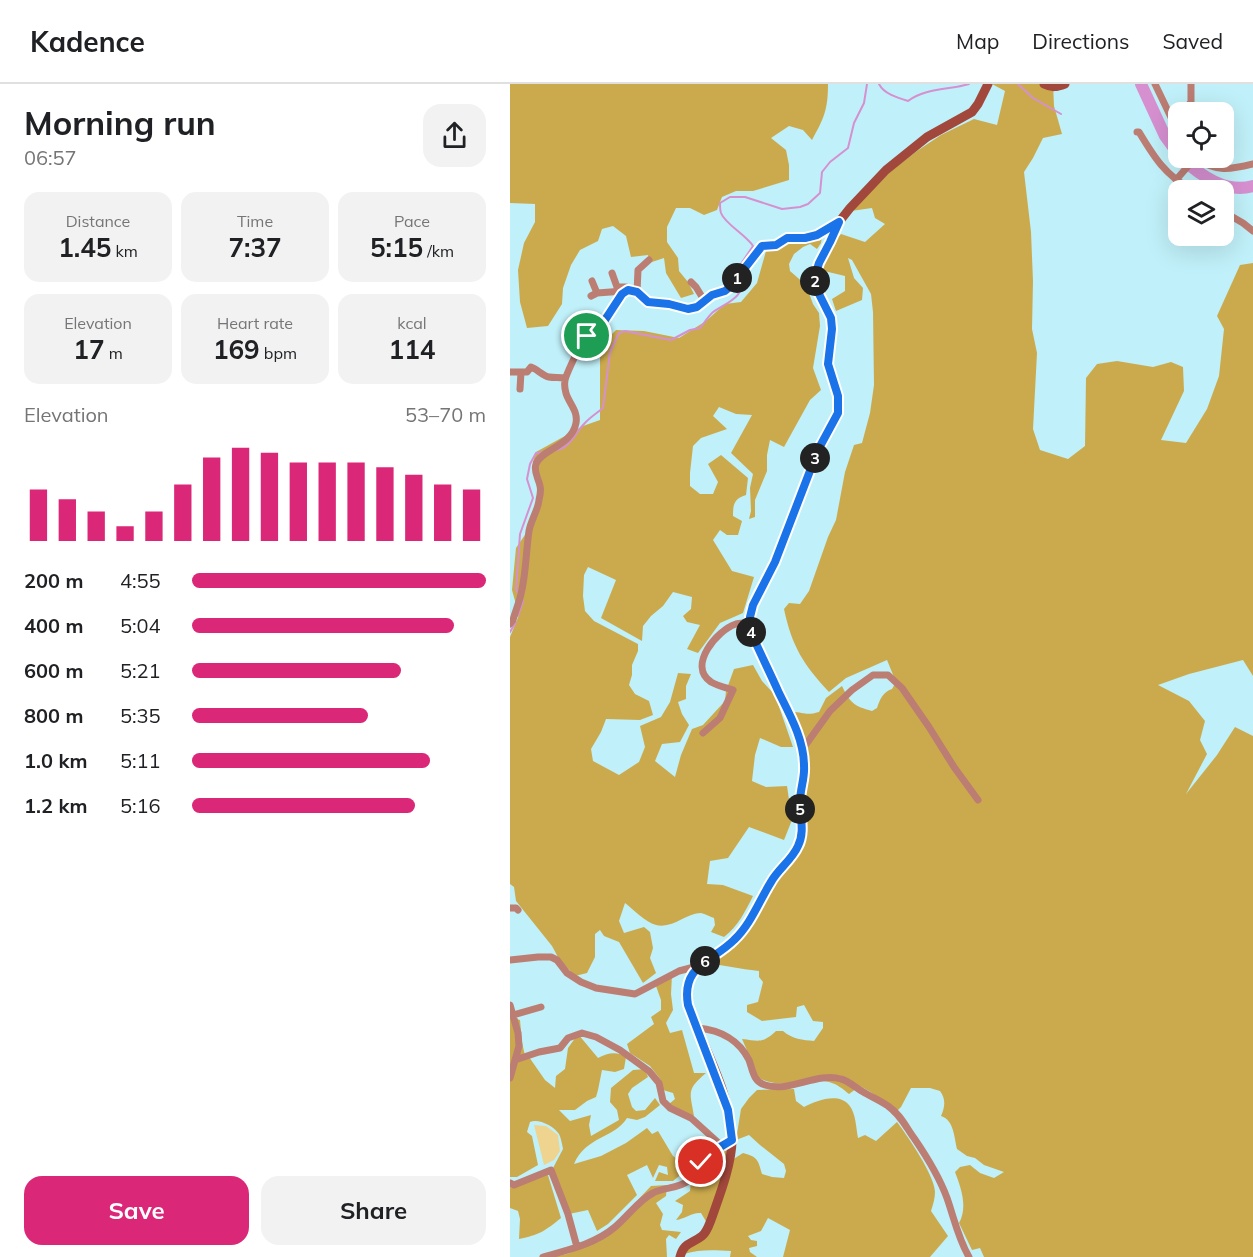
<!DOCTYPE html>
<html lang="en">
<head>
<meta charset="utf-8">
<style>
	:root { --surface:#fff; --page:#f2f2f2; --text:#202124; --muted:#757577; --line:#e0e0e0; --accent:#db2777 }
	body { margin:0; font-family:Mulish,sans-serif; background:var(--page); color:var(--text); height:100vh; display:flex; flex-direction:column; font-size:22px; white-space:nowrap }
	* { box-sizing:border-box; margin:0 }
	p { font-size:20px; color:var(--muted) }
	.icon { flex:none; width:33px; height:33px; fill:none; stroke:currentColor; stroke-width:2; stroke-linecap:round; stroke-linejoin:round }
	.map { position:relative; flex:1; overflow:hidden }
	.details { display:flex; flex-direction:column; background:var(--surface); width:510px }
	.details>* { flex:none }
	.tools { position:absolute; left:658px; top:18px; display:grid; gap:12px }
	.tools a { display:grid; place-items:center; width:66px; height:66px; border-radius:12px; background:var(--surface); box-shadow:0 6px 24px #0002; font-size:30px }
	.pin { position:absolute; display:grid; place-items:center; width:51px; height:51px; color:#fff; margin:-26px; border:3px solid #fff; border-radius:50%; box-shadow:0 2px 6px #0007 }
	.km { position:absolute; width:30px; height:30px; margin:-15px; border-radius:50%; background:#222; color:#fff; font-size:16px; line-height:30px; text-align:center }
	.round { display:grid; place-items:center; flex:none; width:63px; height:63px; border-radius:18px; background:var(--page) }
	.summary { display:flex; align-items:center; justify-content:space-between; height:102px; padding:0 24px }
	h1 { font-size:33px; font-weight:700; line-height:45px }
	.figures { display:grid; grid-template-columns:repeat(3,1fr); gap:9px; height:102px; padding:6px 24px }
	.figures div { display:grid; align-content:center; border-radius:15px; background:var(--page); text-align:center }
	.figures b { font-size:26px; font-weight:700 }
	.figures small { font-size:16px; font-weight:400 }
	.figures p { font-size:16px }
	.chart { height:168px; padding:12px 24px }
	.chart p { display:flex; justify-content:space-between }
	.chart svg { width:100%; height:108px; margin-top:6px; stroke:var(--accent); stroke-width:6 }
	.primary-button { display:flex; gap:12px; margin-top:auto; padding:12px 24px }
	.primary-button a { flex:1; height:69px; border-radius:18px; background:var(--accent); color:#fff; font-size:24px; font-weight:700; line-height:69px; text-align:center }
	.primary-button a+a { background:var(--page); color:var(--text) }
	ul { padding:0 24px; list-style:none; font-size:20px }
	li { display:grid; grid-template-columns:96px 72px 1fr; align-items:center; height:45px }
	li i { height:15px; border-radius:8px; background:var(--accent) }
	header { display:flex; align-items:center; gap:36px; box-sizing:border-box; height:84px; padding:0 30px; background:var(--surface); border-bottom:2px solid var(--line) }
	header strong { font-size:28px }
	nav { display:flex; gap:33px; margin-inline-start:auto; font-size:21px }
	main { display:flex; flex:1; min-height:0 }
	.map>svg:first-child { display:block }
	.green { fill:#eed48e }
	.forest { fill:#cbaa4d }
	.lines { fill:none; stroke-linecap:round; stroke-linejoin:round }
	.stream { stroke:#d690d0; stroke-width:2 }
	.river { stroke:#d690d0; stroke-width:12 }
	.minor { stroke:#bc7d73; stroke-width:7 }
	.secondary { stroke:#a1473b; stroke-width:9 }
	.route-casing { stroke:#fff; stroke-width:12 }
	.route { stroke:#1a73e8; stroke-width:8 }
</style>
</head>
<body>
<header>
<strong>Kadence</strong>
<nav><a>Map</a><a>Directions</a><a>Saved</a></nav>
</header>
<main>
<section class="details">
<div class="summary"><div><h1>Morning run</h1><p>06:57</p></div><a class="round"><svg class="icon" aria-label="share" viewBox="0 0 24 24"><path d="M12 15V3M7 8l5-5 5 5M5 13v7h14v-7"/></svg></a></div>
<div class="figures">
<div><p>Distance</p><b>1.45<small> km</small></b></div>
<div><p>Time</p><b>7:37</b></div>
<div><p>Pace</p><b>5:15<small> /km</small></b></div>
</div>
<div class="figures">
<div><p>Elevation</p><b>17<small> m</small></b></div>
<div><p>Heart rate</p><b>169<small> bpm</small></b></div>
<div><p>kcal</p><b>114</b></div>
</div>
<div class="chart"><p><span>Elevation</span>53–70 m</p>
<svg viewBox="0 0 160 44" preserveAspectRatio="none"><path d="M5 44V23M15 44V27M25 44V32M35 44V38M45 44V32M55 44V21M65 44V10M75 44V6M85 44V8M95 44V12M105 44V12M115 44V12M125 44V14M135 44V17M145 44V21M155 44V23"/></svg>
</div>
<ul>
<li><b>200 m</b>4:55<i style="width:100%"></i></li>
<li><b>400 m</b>5:04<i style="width:89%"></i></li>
<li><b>600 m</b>5:21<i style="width:71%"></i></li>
<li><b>800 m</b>5:35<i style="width:60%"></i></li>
<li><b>1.0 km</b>5:11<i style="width:81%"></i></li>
<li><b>1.2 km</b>5:16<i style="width:76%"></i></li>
</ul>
<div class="primary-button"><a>Save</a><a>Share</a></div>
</section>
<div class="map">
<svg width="743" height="1173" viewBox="0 0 743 1173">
	<rect width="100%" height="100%" fill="#c0f0f9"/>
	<path class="green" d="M24,1041L36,1042L48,1051L50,1067L44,1076L34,1081Z"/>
	<path class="forest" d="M0,0H318C318,26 314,34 302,56L293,46L279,42L261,54L276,66L279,81V96L243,107H226L212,113L207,126L194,131L180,124H166L157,143V158L168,174L169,187L178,198L184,210L171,214L156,189L154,174L139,179L138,171L121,173L116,152L103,142L92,145L88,157L70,166L61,181L53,204L52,220L38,242L17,244L10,218L8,186L14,159L25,138V120L0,119Z
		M482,0H543L544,22L552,50L533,54L523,74L514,88L521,148L523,197L522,245L527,269L523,345L530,366L558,375L575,362L576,294L587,280L607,277L643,283L661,278L673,283L674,307L651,356L676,359L697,325L709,292L714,245L707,232L730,181L743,179V592L733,576L679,590L648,601L679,617L695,637L690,656L697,670L676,710L707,671L725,643L743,652V1173H474L470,1164L462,1166L449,1139C458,1123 451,1104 445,1088L450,1083L460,1081L470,1089L484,1094L494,1088L474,1081L465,1074L457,1072L447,1065C444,1053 444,1036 431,1032C435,1023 436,1015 430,1007L420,1004H401L391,1023L383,1031L364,1010L350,1002L339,1010C333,1005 327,1000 319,998C294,992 269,1008 246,992L243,980L232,955C249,957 252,960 266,947H273C282,955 293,956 304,957L313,944V938L303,937L294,921L287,923L286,933L252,937L237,928V921L248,918L253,898L249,893V887C230,885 213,881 194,879L230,847L252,807L289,766L285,708L292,677L282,628C294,628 296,632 309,628L316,614L332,602C340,619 344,622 362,627L367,624C370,615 373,608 382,605L386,598L377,576L336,594L319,608C294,581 282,563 274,525L279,519L290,520L299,507L318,453L326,436L335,388L344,361L352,359L360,329L364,301L363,228L361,210L342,176L338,174L344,194L353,204L352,216L326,227L322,215L335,207V192L310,186L326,155L331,150L355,158L375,140L365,134L362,124L341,127L381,87L407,67L431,51L464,35L487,41L495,7Z
		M312,152L311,159L307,165L300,160L293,163L284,170L279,180L280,187L296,201L303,220L309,229L310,242L303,284L311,306L300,316L274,363L260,356L257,371V387L245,416V433L239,435L241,427L240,404L243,390L221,369L242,331L226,330L209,323L203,332L217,345L191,354L183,362L180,389V402L190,410H203L208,398L198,380L211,371L238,394L236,411C224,415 223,420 223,432L232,437L228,451H217L210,446L203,456L222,487L244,493L233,529L210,539L188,569L177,565L190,541L177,538L173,532L181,525L182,513L163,508L153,522L141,532L133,542L132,557L91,534L106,496L78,483L74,491L73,512L75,527L84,537L128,560V567L122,581V591L119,601L125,610L139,617L143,631L130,636L96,635L91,648L81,665L83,677L109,691L129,678L135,663L130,642L151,633L160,618L168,589L181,590L176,602V615L168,618L172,630L179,641L170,658L152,660L145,677L165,693L171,671L182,645L193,641L215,617L216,607L224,585L243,581L252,597L265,611L283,663H271L250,654L245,671L242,697L256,703L277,702L282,736L274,756L239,743L218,774L200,777L197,800L213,801L243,812C235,828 228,842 214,853L201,848L205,841L204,834C201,833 195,830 191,829C176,829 163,845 146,841C135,838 124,826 115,819L109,837L114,849L134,843L140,848L143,864L140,874L146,889L133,899L109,858L94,852L90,846L85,850V873L77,889L65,892L49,875L42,862L6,817L4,803L0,800V553L9,531L2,506L6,464L19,445L29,412L23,378L26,368L73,342L90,336V262L106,246L134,247L169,254L196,237L215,220L231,218L247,199L256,167L264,161L287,154Z
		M162,891L161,910L163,926L156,939L160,949L172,946L184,989H196C176,1006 180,1008 184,1032L159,1020L165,1015L163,1009L153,1006L151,996L140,982L120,969L117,960L144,940L141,933L151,926V916L146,902C153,900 155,894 162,891Z
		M0,933L10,936L12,958L15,972L19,973L35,996L45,1004L46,992L55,985L58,964L68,950L88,974C98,969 106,967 116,973L114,985L105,988L92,986L88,1006L86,1013L77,1017L65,1026H49L60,1037L81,1031L79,1041L81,1052L109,1036L107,1026L100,1018L101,1004L123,986L135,985L138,993L122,1004L118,1010L122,1023L126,1027L135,1026L145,1014L150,1021L135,1033L127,1036L117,1034C105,1054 76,1052 64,1080L91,1072L116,1059L137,1044L142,1050L148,1047L163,1072L175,1080L173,1089L163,1097H145L149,1088L158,1091L157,1083L149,1081L143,1094L137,1081L117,1091L127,1111L98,1140L87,1147L78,1126L59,1130L43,1084L53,1065C52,1060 51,1054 49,1050C44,1042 28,1034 20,1038L17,1048L22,1052L28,1081L7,1093H0Z
		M284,1005L286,1017L294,1023C306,1017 328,1008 339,1021C346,1029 346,1044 348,1054L355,1051L366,1057L387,1038C397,1051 425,1092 425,1108C425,1114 423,1121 421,1127L438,1152L420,1173H273L280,1146L258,1134L251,1147L238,1152L241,1156L247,1157V1162L239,1164L240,1168L247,1173H220L221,1167C204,1166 190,1165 174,1170L200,1144L191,1129C182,1128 175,1135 166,1136L172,1128L173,1121L165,1117L180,1107L181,1097L180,1088L182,1083L195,1072L215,1057L217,1068L222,1076L233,1069C248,1073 248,1076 252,1090L262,1093L274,1094L276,1087L274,1080L250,1061L239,1051L226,1056L231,1025L239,1014L247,1006Z
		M37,1088L51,1134C35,1147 29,1151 9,1155L10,1135L8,1127L0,1124V1103L3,1104Z
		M157,1101L156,1112L146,1119L153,1130L150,1141L152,1146L171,1148L166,1155L159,1151L156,1155L157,1173H43L57,1170L89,1157L141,1102Z"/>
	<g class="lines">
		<path class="stream" d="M369,0C374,10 388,14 398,17C415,4 439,6 459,0
			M508,0L523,14L551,30
			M226,190L225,189L243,162C236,151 215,140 211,129C210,126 210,123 210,119L220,113H235L272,125L290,123L298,120L310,109L312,88L320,78L338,64L344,39L354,19L357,0
			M47,366C61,363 65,349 74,340C79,334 87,329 93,324L100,268L109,249L115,247L161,256L180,246L190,244C194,239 198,233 202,229C213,220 238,213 229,195
			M9,510L6,506L10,450L23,414L17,395L20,380L26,369L33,368
			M8,532L13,517L12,515
			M0,548L6,538"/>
		<path class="river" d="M631,0L655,52L669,71
			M671,74C690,91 716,110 743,102"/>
		<path class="minor" d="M645,0L669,50
			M673,28L681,18V0
			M627,48H629C644,73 655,91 682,106
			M685,74C707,88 719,86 743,80
			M666,96L685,74
			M714,128L733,139L743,147
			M102,189L107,203H116
			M82,197L87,209
			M181,198L186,203L194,216
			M127,208L128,186L139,176
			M81,212L87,209L114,207
			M0,288H17L21,283C27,285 33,292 39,293C44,294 50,293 55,294
			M10,305L11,288
			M0,540L3,536C5,528 9,519 11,510C16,490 16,467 19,447C21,436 28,426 29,416C30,412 31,406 30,402C29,395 23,388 26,380C30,366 62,362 66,339C69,323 52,316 55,296C56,291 69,263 72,259C77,251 86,249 92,241C99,231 107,208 120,206C128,206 133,213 138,218L159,220L178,225L187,223L202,211L215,207L220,203L251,162L266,161L277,154L307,151L329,138
			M193,649L210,634L223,606C217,604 208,602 201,598C177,582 207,546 226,540C230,539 235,539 240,538
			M292,666L320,627L342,606L363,591H378L392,604L419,643L444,683L468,716
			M0,824H6L8,826
			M0,876L28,873H41L47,876L57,889L71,898L86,904L125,910L169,887L188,882
			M0,921L8,949L9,962L0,994
			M3,931L31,923
			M188,944C210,946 229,956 239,976C243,987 243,997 255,1001C280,1009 306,988 331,995C339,997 347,1005 355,1009C362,1013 371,1017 378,1022C390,1030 396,1043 404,1054C417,1073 429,1092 437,1114C444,1134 448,1154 459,1173
			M5,976L29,968L50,964L58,954L72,949L86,953L110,966L139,987L149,999L153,1017L160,1024L181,1034L212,1062
			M0,1099L4,1101L41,1086L58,1130L67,1163
			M33,1173C58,1166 85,1160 105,1143C118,1132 129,1116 143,1109C154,1103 168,1105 178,1097C184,1092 187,1083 192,1078C200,1069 211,1063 222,1056"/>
		<path class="secondary" d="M534,0C542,4 547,3 555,0
			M170,1173C174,1158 182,1160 192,1152C197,1148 199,1141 201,1136C209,1113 222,1080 222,1056C222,1012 193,962 178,921C172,879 201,879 224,856C241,840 249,818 260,798C268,785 282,776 288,763C295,748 290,733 290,718C289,704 296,691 294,677C291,651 278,628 267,605C259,588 252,572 244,555L240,543L243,521L265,478L308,366L328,329V312L318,280L322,245L321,233L308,208L306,200L305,192L309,179L320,158L329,138L340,124L376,86L417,53L462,28L468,20L478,0"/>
	</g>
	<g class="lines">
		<defs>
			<path id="route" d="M77,252L91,242L112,210L118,206L127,208L138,218L159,220L178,225L187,223L202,211L215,207L220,203L252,162L266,161L277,154H295L307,151L329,138L320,158L309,179L305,192L306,200L308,208L321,234L322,245L318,280L328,312V329L308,366L265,478L243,521L240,533V543L244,555C252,573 261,591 269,609C280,631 294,656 294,682C295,694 290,705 290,718C290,733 295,748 288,762C282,776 268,785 261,798C249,817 241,840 224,856C202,878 171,881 178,921L218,1026L222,1056L205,1066L191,1078"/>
		</defs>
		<use href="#route" class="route-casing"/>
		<use href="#route" class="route"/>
	</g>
</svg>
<div class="tools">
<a><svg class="icon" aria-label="locate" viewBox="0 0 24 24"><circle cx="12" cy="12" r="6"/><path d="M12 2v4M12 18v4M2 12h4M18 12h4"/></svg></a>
<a><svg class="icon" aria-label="layers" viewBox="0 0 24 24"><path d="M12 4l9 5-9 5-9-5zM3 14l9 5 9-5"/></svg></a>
</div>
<div class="pin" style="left:77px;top:252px;background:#1e9e55"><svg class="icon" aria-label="arrive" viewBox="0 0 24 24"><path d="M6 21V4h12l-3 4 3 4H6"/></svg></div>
<div class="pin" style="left:191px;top:1078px;background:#d93025"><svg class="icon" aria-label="check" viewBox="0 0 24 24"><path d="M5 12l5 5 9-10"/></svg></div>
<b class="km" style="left:227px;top:194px">1</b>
<b class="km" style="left:305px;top:197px">2</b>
<b class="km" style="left:305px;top:374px">3</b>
<b class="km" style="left:241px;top:548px">4</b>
<b class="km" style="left:290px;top:725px">5</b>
<b class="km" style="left:195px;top:877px">6</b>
</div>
</main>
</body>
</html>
